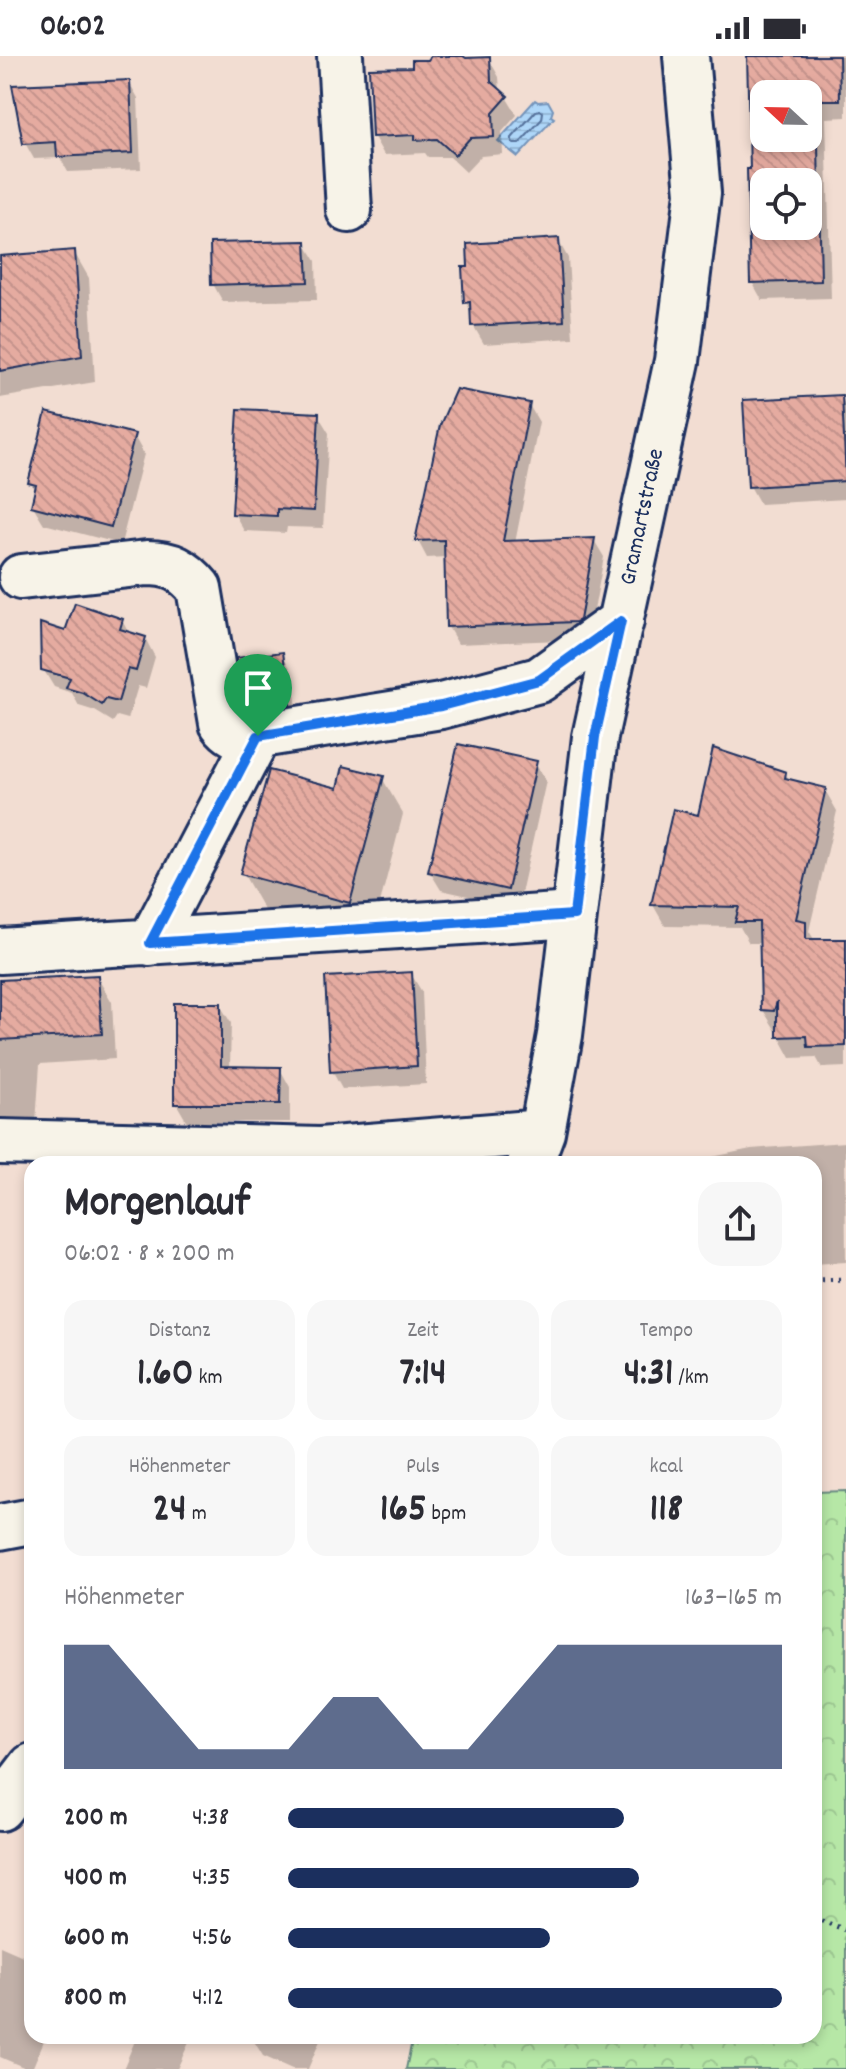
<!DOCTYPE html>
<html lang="de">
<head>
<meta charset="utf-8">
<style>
	:root { --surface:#fff; --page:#f7f7f7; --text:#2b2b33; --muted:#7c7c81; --accent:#1b2f5e }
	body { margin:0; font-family:Dekko,sans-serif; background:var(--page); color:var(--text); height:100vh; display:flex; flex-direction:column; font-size:30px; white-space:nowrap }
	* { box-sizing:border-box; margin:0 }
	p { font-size:26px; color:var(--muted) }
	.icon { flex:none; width:44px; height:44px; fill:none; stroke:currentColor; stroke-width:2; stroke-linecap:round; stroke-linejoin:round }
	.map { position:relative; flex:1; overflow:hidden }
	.side { position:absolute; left:24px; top:1100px; width:798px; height:888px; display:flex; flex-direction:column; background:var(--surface); border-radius:24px; box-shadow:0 4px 12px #0003 }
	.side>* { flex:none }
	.needle { width:52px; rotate:292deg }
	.buttons { position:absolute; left:750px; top:24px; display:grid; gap:16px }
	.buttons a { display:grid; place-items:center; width:72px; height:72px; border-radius:16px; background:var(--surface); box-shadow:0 4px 12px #0003; font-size:40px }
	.pin { position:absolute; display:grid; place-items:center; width:68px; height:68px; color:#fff; margin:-82px -34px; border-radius:50% 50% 50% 0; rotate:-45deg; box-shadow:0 0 8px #0007 }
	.pin .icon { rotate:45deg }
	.round { display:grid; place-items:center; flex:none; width:84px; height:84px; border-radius:24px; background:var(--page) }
	.head { display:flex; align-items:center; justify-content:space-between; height:136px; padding:0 40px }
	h1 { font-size:44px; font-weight:800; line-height:60px }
	.figures { display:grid; grid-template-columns:repeat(3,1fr); gap:12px; height:136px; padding:8px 40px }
	.figures div { display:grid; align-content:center; border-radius:20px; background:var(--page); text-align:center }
	.figures b { font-size:40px; font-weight:800 }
	.figures small { font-size:22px; font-weight:400 }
	.figures p { font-size:22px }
	.chart { height:224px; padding:16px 40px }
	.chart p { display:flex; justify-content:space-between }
	.chart svg { width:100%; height:144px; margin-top:8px; fill:var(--accent); opacity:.7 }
	ul { padding:0 40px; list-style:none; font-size:26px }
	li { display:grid; grid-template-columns:128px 96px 1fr; align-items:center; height:60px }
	li i { height:20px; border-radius:10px; background:var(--accent) }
	.status { display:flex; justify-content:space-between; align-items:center; height:56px; padding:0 40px; background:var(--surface); direction:ltr }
	.status svg { height:22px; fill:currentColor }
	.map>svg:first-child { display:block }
	.forest { fill:url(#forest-crowns); stroke:#688b82; stroke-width:2 }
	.water { fill:url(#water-rules); stroke:#7393ba; stroke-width:2 }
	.shadow { fill:#0003; fill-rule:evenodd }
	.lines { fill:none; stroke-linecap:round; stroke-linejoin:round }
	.shore { stroke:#56729c; stroke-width:2 }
	.building { fill:url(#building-back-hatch); stroke:#1b2f5e; stroke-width:2; fill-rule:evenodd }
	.minor-casing { stroke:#1b2f5e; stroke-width:50 }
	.path { stroke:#1b2f5e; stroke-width:5; stroke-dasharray:2 6; stroke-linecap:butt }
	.minor { stroke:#f7f3e8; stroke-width:44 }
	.route-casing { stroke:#fff; stroke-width:16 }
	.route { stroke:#1a73e8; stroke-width:10 }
	.labels { text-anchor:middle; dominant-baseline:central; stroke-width:8; stroke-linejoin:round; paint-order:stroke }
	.street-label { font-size:24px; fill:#1b2f5e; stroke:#f7f3e8 }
</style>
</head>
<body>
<div class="status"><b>06:02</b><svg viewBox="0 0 49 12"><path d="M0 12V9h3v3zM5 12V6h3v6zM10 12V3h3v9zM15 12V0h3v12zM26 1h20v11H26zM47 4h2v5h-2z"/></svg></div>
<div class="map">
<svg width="846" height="2013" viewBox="0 0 846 2013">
	<defs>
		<pattern id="forest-crowns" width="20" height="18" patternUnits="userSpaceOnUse" patternTransform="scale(2)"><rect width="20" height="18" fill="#b6e7a6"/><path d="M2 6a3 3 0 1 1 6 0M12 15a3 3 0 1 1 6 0" fill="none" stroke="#9cc691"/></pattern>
		<pattern id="water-rules" width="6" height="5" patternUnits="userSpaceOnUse" patternTransform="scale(2)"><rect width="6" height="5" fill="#aed6f8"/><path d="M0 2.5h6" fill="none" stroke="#95b8d7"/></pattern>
		<pattern id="building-back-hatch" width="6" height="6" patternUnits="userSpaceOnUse" patternTransform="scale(2)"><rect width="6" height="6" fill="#e5aba0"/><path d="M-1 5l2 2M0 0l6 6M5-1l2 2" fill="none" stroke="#c4938c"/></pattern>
	</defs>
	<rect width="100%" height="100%" fill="#f2ddd2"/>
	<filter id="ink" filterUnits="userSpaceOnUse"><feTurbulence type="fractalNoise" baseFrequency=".0125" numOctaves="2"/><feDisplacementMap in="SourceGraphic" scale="16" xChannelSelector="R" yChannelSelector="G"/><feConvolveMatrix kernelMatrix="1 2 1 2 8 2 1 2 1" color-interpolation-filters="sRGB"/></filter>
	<g filter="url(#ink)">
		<path class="forest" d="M846,1435V2013H406L413,1980H814V1436Z"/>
		<path class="water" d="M535,44L538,46L548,45L553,54L551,60L554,62L518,101L498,85Z"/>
		<path class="shadow" d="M434,0H460L465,4L489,3L499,21L500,35L506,41L517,59L502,76L503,98L481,100L466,116L450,101H428L425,97L384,99L374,81L414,13L429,6Z
			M749,0H846V61L826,62L831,242L762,244L752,226V115ZM764,38H808V82H764ZM764,126H808V170H764Z
			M129,26L138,42L141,113L68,116L60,102L34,103L25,87Z
			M558,184L568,202L573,282L484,288L473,269L472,258L466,246Z
			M305,187L316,205L317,244L223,246L213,228Z
			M74,196L89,222L95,326L0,342V202Z
			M841,341L846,349V443L760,448L750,430Z
			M529,349L539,366L515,487L594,484L604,501L589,581L586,583L458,588L448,571L446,501L427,502L418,485Z
			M318,359L329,377L323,472L287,471L286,477L244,475L234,457Z
			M134,380L144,398L121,488L44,468L33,450L37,437L31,426Z
			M122,564L129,578L145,582L155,601L146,632L138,630L128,663L117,660L113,666L95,655L79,650L72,637L54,631L43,613L67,578Z
			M282,598L292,616L299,667L258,673L247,655Z
			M535,707L546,725L518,851L441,834L430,816Z
			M785,717L790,726L825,734L837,755L809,875L815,885H846V1011L822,1012L816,1001L791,1002L779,980V975H776L763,954L762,887H749L740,871L665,870L653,849L700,761Z
			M382,722L403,758L371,882L264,854L243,817L339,734Z
			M411,918L422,936L426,1028L342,1033L332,1015Z
			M97,921L112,946L115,1003L40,1008L35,1082L0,1080V926Z
			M220,949L231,967L230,1012L280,1013L290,1031V1066H187L176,1047Z
			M845,1086L846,1206L814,1208V1108H678L751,1093Z
			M603,1104L623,1108H602Z
			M0,1890L32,1904V1980H46L32,2013H28L0,2001Z
			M137,1980H192L177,2013H123Z
			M253,1980H322L308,2013H292L263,2000L252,1982Z"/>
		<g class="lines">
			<path class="shore" d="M540,54L543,56L542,63L519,88H514L512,85V82L536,55Z"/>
		</g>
		<path class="building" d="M431,0H463L466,2L490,1L491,25L508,40L493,57L494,81L470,82L455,99L437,83L415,84V79L372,81L369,12L412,11V4H428Z
			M747,0H839L840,44H817L821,225L750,227L747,113H750ZM764,38H808V82H764ZM764,126H808V170H764Z
			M130,24L133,97L57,101L56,86L23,88L12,29Z
			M559,182L564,265L471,270L470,246L464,247L462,211H468L467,188Z
			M306,185L308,226L211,229L210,187Z
			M75,194L82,300L0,315V200Z
			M456,333L530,347L503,485L595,482L580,564L576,566L446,571L444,484L415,485L440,369Z
			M842,339L846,425L748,431L743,344Z
			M238,353L319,357L314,455L277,453V460L232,458Z
			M46,356L135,378L111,471L31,450L36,429L28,427Z
			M75,547L123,563L120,573L146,581L136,615L128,613L118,646L106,643L102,649L83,637L66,632L70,622L41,614L40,567L65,575Z
			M283,596L290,649L245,655L236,602Z
			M458,688L537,705L508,834L428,816Z
			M713,692L786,716L785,722L826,732L796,863L806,865V883H846V990L808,991L807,980L777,981V945L774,955L761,954L759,866H735L739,851L651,849L673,753L698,759Z
			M343,710L384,720L350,847L240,818L269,714L338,732Z
			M412,916L417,1010L330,1016L325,921Z
			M98,919L102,978L0,984V924Z
			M174,947H221V1010L281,1011L280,1048H174Z"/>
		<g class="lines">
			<defs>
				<path id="minor" d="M340,0L349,154
					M21,521L147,507C171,507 184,514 199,532L222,667C229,677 236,680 248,681L441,650L539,624L621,565
					M150,887L258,680
					M0,895L574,859
					M0,1086L320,1094L542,1076
					M530,1108L542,1076L560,979L595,681L677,305L698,137L686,0
					M0,1471L32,1465
					M0,1752L32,1710"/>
			</defs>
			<use href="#minor" class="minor-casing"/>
			<path class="path" d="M814,1225L846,1224
				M814,1862L846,1874"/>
			<use href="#minor" class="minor"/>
		</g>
	</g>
	<g class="lines" filter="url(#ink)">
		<defs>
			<path id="route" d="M621,565L595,681L574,859L150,887L258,680L441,650L539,624Z"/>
		</defs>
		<use href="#route" class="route-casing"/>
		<use href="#route" class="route"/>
	</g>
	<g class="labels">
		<g class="street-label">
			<text transform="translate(643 461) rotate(-78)">Gramartstraße</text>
		</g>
	</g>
</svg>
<div class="buttons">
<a><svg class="needle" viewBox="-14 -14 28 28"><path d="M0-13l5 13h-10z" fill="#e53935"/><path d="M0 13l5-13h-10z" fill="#7c7c81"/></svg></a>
<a><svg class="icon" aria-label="locate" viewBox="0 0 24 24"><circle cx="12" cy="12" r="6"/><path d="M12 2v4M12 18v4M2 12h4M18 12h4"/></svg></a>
</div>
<div class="pin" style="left:258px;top:680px;background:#1e9e55"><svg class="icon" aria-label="arrive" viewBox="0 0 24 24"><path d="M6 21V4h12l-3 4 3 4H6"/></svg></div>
<section class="side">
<div class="head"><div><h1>Morgenlauf</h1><p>06:02 · 8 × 200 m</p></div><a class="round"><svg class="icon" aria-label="share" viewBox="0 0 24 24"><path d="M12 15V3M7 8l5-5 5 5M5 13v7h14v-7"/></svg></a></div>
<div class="figures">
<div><p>Distanz</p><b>1.60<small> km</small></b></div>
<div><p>Zeit</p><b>7:14</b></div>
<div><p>Tempo</p><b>4:31<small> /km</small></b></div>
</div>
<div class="figures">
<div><p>Höhenmeter</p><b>24<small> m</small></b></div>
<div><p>Puls</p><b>165<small> bpm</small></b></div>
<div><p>kcal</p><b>118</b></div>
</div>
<div class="chart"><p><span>Höhenmeter</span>163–165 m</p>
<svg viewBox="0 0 160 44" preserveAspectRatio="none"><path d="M0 44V6L10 6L20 22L30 38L40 38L50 38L60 22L70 22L80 38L90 38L100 22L110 6L120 6L130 6L140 6L150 6L160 6V44z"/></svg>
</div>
<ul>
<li><b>200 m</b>4:38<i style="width:68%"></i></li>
<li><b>400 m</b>4:35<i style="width:71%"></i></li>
<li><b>600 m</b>4:56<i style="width:53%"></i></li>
<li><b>800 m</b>4:12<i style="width:100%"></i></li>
</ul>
</section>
</div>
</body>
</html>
